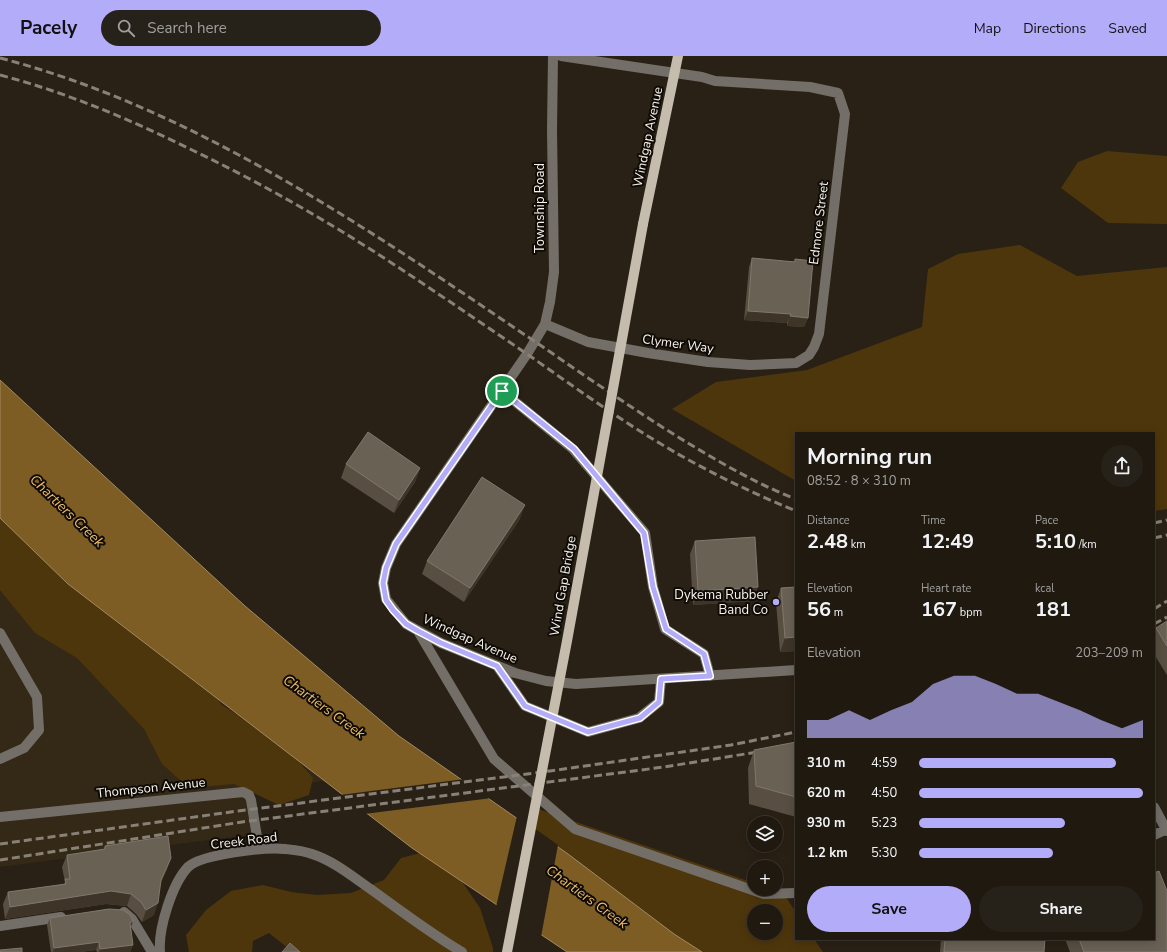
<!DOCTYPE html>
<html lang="en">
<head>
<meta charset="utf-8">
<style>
	:root { --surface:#1f1910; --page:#272219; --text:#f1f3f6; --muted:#a1a09f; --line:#3c3830; --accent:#b3acf9 }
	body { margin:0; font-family:"Nunito Sans",sans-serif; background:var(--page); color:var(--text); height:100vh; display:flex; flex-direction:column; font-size:15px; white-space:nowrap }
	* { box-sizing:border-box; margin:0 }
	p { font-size:13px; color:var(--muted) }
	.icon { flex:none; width:22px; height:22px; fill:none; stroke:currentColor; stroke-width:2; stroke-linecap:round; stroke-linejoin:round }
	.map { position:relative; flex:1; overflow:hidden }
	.side { position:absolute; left:795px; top:376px; width:360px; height:508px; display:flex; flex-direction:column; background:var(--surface); border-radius:0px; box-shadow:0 2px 10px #0003,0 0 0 1px var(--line) }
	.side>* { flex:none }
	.tools { position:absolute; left:747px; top:760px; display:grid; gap:8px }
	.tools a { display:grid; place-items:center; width:36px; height:36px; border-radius:50%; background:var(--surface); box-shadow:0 2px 10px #0003,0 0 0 1px var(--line); font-size:20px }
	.pin { position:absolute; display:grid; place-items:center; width:34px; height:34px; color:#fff; margin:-17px; border:2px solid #fff; border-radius:50%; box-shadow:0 1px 4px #0007 }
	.round { display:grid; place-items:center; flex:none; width:42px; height:42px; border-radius:21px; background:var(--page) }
	.head { display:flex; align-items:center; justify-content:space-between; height:68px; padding:0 12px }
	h1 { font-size:22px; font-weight:700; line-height:30px }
	.figures { display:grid; grid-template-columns:repeat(3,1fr); gap:6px; height:68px; padding:4px 12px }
	.figures div { display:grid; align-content:center }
	.figures b { font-size:20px; font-weight:700 }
	.figures small { font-size:11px; font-weight:400 }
	.figures p { font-size:11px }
	.chart { height:112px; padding:8px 12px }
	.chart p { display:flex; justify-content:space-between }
	.chart svg { width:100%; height:72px; margin-top:4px; fill:var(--accent); opacity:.7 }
	.cta { display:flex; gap:8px; margin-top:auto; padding:8px 12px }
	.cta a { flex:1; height:46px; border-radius:24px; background:var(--accent); color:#111; font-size:16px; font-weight:700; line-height:46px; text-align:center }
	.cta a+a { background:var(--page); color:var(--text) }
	ul { padding:0 12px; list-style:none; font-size:13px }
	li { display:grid; grid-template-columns:64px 48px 1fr; align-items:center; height:30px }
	li i { height:10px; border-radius:5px; background:var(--accent) }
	header { display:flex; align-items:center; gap:24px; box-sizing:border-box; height:56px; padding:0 20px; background:var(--accent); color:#111 }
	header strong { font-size:19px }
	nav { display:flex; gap:22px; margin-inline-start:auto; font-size:14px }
	.search { width:280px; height:36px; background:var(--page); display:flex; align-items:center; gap:10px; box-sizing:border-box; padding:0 14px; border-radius:22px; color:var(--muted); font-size:15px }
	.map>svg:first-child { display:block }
	.built { fill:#342816 }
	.green { fill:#4e360c; fill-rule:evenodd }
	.water { fill:#7e5d25; stroke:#a38a60 }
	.pier { fill:#292115 }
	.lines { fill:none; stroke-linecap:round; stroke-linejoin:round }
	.minor { stroke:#736f68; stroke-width:10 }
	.major { stroke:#c5bcae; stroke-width:10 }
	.rail { stroke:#888177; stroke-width:3; stroke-dasharray:8 4; stroke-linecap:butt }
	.major-bridge { stroke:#c5bcae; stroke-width:10 }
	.wall { fill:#584f42 }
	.shaded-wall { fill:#3e3528 }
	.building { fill:#696154; stroke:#80786c }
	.route-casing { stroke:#fff; stroke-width:8 }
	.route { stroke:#b3acf9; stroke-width:5 }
	.poi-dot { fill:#b3acf9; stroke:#0f0b06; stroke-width:1.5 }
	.labels { text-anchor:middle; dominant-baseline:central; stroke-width:4; stroke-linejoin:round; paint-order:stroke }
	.street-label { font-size:13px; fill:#f9f3eb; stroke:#0f0b06 }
	.poi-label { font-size:13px; fill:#f9f3eb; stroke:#0f0b06; text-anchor:end }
	.water-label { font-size:14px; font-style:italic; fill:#eebc6c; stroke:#0f0b06 }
</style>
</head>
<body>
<header>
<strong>Pacely</strong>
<div class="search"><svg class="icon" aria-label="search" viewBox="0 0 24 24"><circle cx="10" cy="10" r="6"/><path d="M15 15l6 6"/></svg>Search here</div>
<nav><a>Map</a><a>Directions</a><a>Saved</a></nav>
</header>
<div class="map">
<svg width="1167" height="896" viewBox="0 0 1167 896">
	<rect width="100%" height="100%" fill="#292115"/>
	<path class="built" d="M0,386L361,720L241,736L249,739L256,778L0,811Z"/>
	<path class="green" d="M1107,95L1167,100V168L1108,167L1061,132L1078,106Z
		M1020,189L1077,220L1167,211V453L1154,455V377H796V425L672,353L716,326L807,314L922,271L928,213L958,198Z
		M0,449L80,533L127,574L150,569L208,622L221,649L256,670L298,705L313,722L309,739L279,749L234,728L189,732L162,708L144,673L77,602L35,577L0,534Z
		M538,753L754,827V833L783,837L796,856V883H814L823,896H658L522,794ZM754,855H776V877H754Z
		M428,795L446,802L480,852L493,892V896H293L269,877L253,885L252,896H189L186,879L206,854L231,835L263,829L291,836L317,839L351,837L384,824L401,802Z"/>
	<path class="water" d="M0,324L245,550L399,680L568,798L674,878L702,896H567L412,792L68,528L0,462Z"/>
	<path class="pier" d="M465,723L492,742L364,758L340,739Z
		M517,760L558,789L541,881L496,851Z"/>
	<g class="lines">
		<path class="minor" d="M553,0L552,74L554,216L550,246L545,268L527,298L396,488L386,512L383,527L386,543L406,568L441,587L515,617L546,625L576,628L796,614
			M545,268L588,286L648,297L708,306L750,309L796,307L809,299L814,291L819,278L845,58L838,37L810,31L715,25L702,21L561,0
			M502,335L573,393L645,477L653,531L665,573L704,598L710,620
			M418,575L494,703L575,773L764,838L796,837
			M0,577L37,641L39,674L24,692L0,703
			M497,610L525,650L588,676L639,662L659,646L661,623
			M1154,751L1167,775
			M0,761L243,736L249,739L251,744L259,793
			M1154,779L1167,773
			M124,856L132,863L152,896
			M0,870L61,861
			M160,896C158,873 172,828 188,811C202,798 265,791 285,793C294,794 304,795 312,798C334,805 353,821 372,834C401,855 430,877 462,896"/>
		<path class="major" d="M643,168L678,0"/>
		<path class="rail" d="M0,2C196,53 371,175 537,287C584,319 630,351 678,381C716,404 754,427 796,443
			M0,19C68,37 129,63 192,94C236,115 279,138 321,163C384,200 444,242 505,283C557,318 607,356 661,388C704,414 750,436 796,455
			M1154,467L1167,464
			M1154,482L1167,479
			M1154,553L1167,545
			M1154,568L1167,561
			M0,788L238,755L550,715L731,689L796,676
			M0,804L242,766L664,711L764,695"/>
		<path class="major-bridge" d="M507,896L567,585L643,168"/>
	</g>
	<path class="wall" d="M752,202L794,206L795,203L808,262L804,271L787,270V267L744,264L749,211Z
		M346,408L420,412L415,426L394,457L341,422Z
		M520,463L464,546L422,518L427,505Z
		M695,485L753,545L693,549L690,498Z
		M796,531V595L780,596L776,546L781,532Z
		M1167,565V619L1154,598V576L1156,572Z
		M796,686V761L749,748L748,712L754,694Z
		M105,790L171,802L161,827L154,859L142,866L136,858L127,850L106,848L5,863L3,848L8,836L64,828L65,826L62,811L67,799L104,793Z
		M50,862L133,865L131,872L133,889L130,896H97L96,894L80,896H51L47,869Z
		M941,883H1045L1044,896H940Z
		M1065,883H1154L1167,896H1070Z"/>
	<path class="shaded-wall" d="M748,255L791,258L787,267L744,264Z
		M790,260L808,262L804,271L787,270Z
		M420,412L415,426L394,457L399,444Z
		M525,449L520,463L464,546L470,532Z
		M758,531L753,545L693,549L698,535Z
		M796,581V595L780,596L785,582Z
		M171,802L167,814L157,836L161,824Z
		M111,835L131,838L127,850L106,848L5,863L10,851Z
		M158,847L154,859L142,866L146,854Z
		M133,865L130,873V867Z
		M99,886L96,894L80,896H53L54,892Z
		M133,889L130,896H99L100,893Z"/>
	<path class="building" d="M752,202L795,206V203L813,205L808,262L790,260L791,258L748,255Z
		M368,376L420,412L399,444L346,408Z
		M482,421L525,449L470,532L427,505Z
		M755,481L758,531L698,535L695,485Z
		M796,531V581L785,582L781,532Z
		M1167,565V590L1156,572Z
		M796,686V741L756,730L754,694Z
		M168,780L171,802L161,824L158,847L146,854L141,846L131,838L111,835L10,851L8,836L66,828L65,823H70L67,799L105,793V790Z
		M1159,815L1167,835V896H1084L1079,883H1154V817Z
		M109,853L123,854L130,859L133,865L130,867L133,889L100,893L99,886L54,892L50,862Z
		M945,883H1045L1044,896H944Z
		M290,887L300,896H282Z
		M22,892V896H0V894Z"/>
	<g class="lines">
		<defs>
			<path id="route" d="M502,335L574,393L644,477L653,531L666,573L704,598L710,620L661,623L659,646L640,662L588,676L525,650L497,610L441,587L418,575L406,568L393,554L386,544L383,527L386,512L396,488Z"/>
		</defs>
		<use href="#route" class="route-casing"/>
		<use href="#route" class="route"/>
	</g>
	<circle class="poi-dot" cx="776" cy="546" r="4"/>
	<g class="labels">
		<g class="street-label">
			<text transform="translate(648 81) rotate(-78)">Windgap Avenue</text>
			<text transform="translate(540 152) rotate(-90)">Township Road</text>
			<text transform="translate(819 167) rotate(-83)">Edmore Street</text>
			<text transform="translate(678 288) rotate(8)">Clymer Way</text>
			<text transform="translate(563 530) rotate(-80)">Wind Gap Bridge</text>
			<text transform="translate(470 583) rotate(24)">Windgap Avenue</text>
			<text transform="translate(151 732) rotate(-6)">Thompson Avenue</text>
			<text transform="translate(244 785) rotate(-7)">Creek Road</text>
		</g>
		<g class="poi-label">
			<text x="768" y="539">Dykema Rubber<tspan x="768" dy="15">Band Co</tspan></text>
		</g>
		<g class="water-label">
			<text transform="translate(67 455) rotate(44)">Chartiers Creek</text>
			<text transform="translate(324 651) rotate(36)">Chartiers Creek</text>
			<text transform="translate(587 841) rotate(36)">Chartiers Creek</text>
		</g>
	</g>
</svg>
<div class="tools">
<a><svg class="icon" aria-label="layers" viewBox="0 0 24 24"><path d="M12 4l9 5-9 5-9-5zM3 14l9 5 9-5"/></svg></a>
<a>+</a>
<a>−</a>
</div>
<div class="pin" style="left:502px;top:335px;background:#1e9e55"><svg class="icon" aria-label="arrive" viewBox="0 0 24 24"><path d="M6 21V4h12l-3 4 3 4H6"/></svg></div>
<section class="side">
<div class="head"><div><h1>Morning run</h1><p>08:52 · 8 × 310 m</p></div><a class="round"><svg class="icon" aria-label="share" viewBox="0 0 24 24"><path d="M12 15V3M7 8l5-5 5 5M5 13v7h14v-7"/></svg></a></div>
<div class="figures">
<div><p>Distance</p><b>2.48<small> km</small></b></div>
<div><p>Time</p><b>12:49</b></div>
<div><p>Pace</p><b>5:10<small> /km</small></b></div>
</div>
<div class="figures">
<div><p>Elevation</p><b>56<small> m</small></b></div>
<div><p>Heart rate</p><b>167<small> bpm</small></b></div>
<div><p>kcal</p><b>181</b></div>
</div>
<div class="chart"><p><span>Elevation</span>203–209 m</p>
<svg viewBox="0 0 160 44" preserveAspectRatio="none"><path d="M0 44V33L10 33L20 27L30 33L40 27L50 22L60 11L70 6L80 6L90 11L100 17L110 17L120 22L130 27L140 33L150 38L160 33V44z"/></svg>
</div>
<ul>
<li><b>310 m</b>4:59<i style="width:88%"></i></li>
<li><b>620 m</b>4:50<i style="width:100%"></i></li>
<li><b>930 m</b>5:23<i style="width:65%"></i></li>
<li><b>1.2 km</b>5:30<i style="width:60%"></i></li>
</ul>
<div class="cta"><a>Save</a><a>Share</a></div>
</section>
</div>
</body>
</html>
